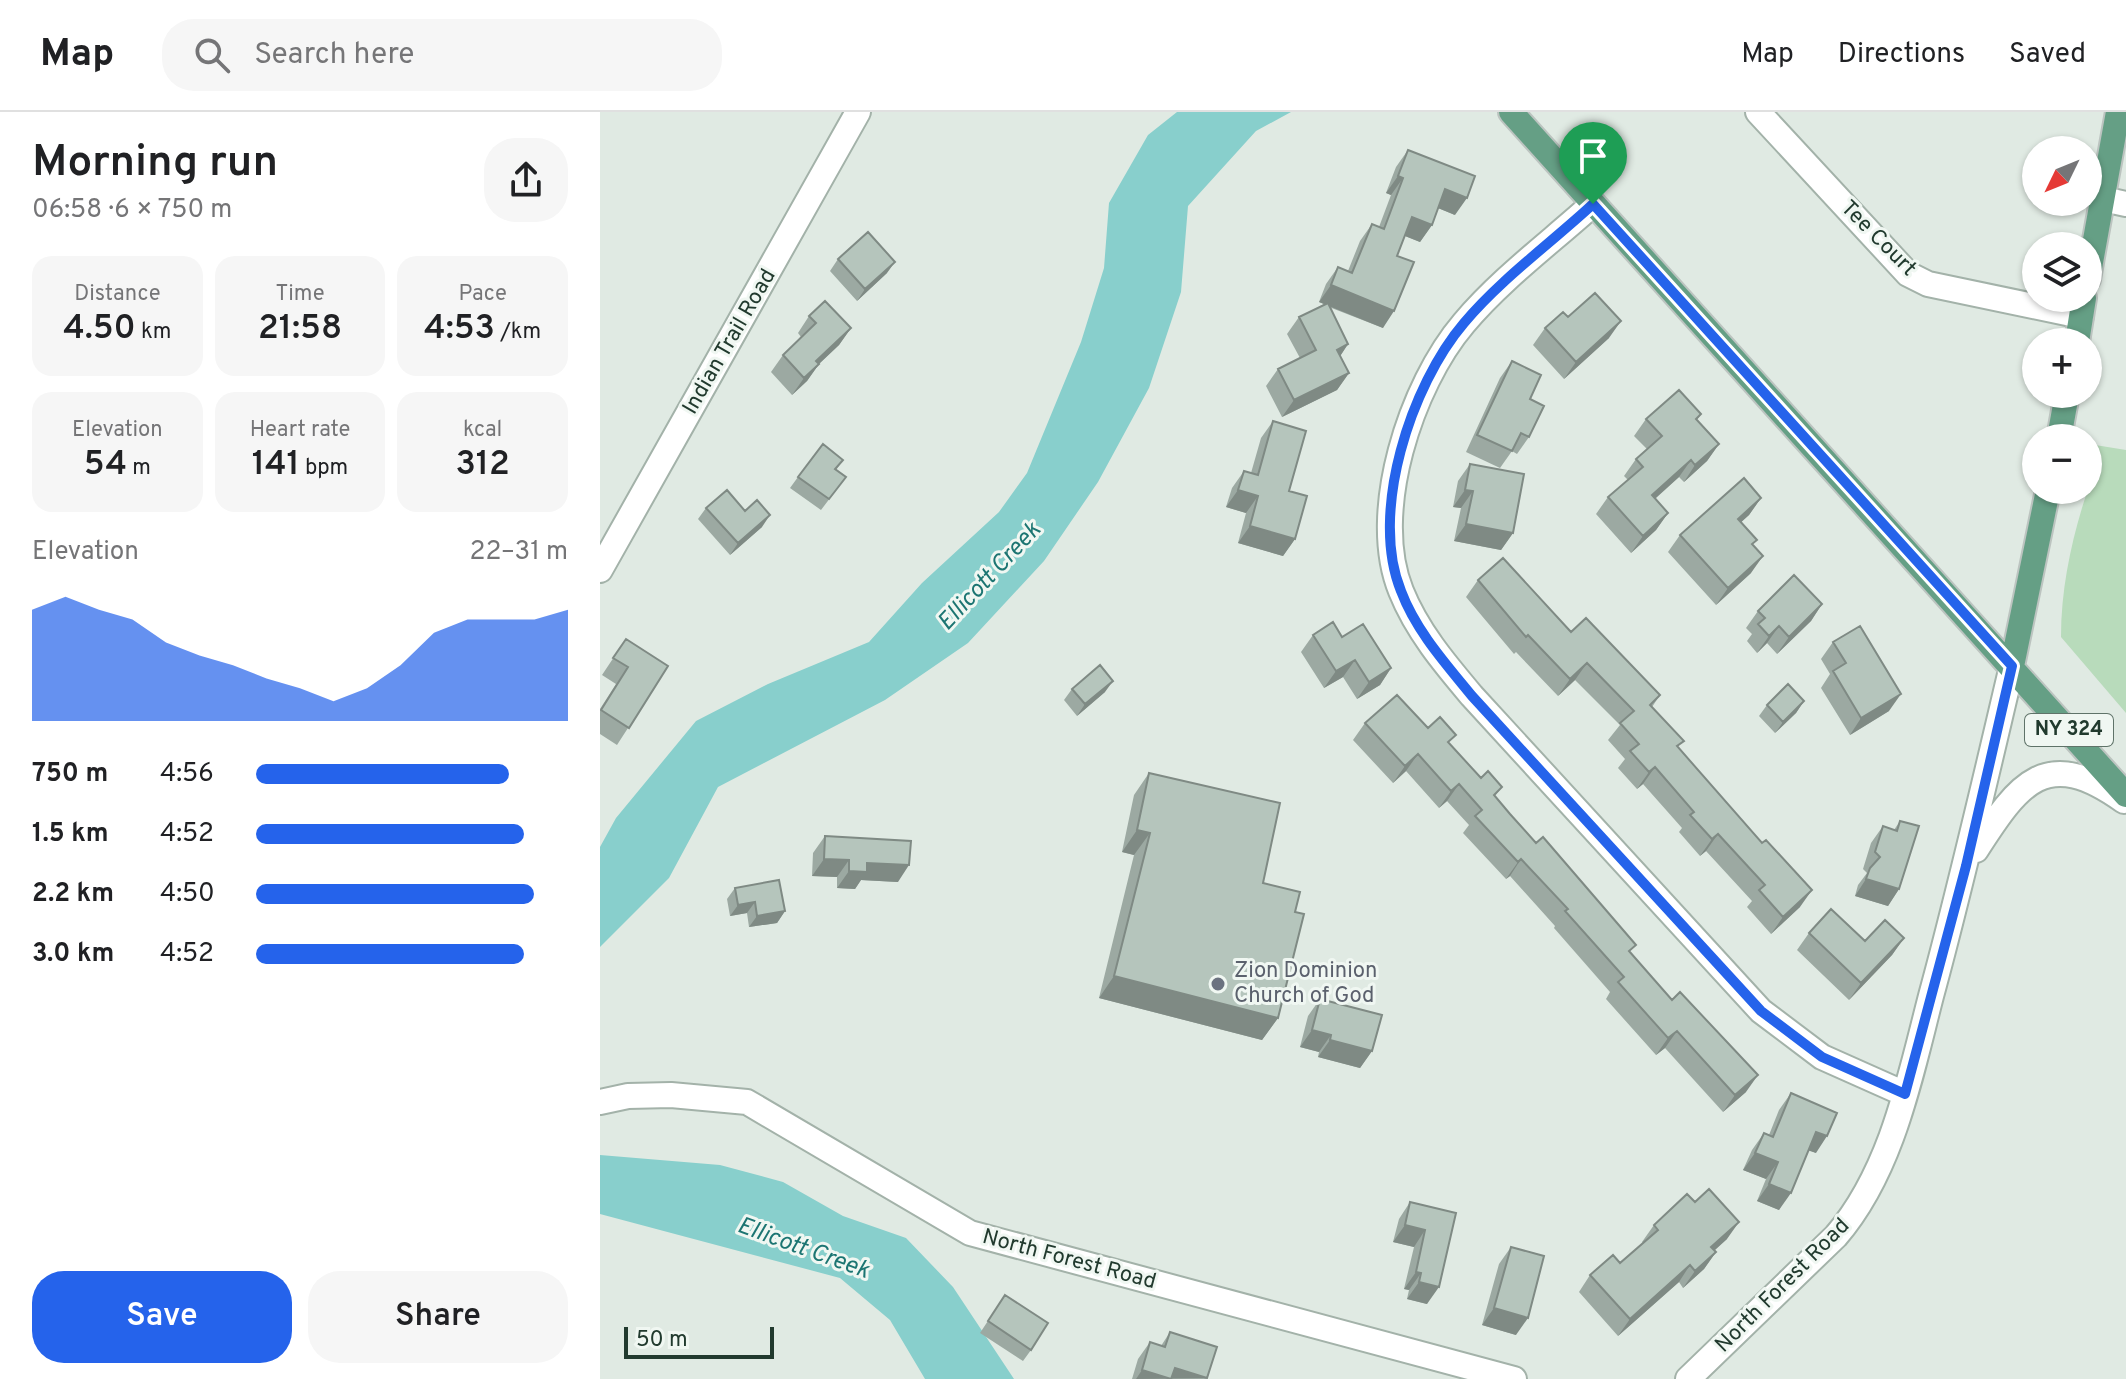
<!DOCTYPE html>
<html lang="en">
<head>
<meta charset="utf-8">
<style>
	:root { --surface:#fff; --page:#f6f6f6; --text:#202124; --muted:#757577; --line:#e0e0e0; --accent:#2563eb }
	body { margin:0; font-family:Overpass,sans-serif; background:var(--page); color:var(--text); height:100vh; display:flex; flex-direction:column; font-size:30px; white-space:nowrap }
	* { box-sizing:border-box; margin:0 }
	p { font-size:26px; color:var(--muted) }
	.icon { flex:none; width:44px; height:44px; fill:none; stroke:currentColor; stroke-width:2; stroke-linecap:round; stroke-linejoin:round }
	.map { position:relative; flex:1; overflow:hidden }
	.sheet { display:flex; flex-direction:column; background:var(--surface); width:600px }
	.sheet>* { flex:none }
	.needle { width:52px; rotate:227deg }
	.buttons { position:absolute; left:1422px; top:24px; display:grid; gap:16px }
	.buttons a { display:grid; place-items:center; width:80px; height:80px; border-radius:50%; background:var(--surface); box-shadow:0 2px 6px #0004; font-size:40px }
	.scale { position:absolute; left:24px; bottom:20px; width:150px; box-sizing:border-box; padding-left:8px; border:4px solid #213a2e; border-top:0; font-size:22px; line-height:28px; white-space:nowrap; color:#213a2e; -webkit-text-stroke:6px #f0f7f2; paint-order:stroke }
	.pin { position:absolute; display:grid; place-items:center; width:68px; height:68px; color:#fff; margin:-82px -34px; border-radius:50% 50% 50% 0; rotate:-45deg; box-shadow:0 0 8px #0007 }
	.pin .icon { rotate:45deg }
	.round { display:grid; place-items:center; flex:none; width:84px; height:84px; border-radius:32px; background:var(--page) }
	.overview { display:flex; align-items:center; justify-content:space-between; height:136px; padding:0 32px }
	h1 { font-size:44px; font-weight:600; line-height:60px }
	.figures { display:grid; grid-template-columns:repeat(3,1fr); gap:12px; height:136px; padding:8px 32px }
	.figures div { display:grid; align-content:center; border-radius:20px; background:var(--page); text-align:center }
	.figures b { font-size:34px; font-weight:600 }
	.figures small { font-size:22px; font-weight:400 }
	.figures p { font-size:22px }
	.chart { height:224px; padding:16px 32px }
	.chart p { display:flex; justify-content:space-between }
	.chart svg { width:100%; height:144px; margin-top:8px; fill:var(--accent); opacity:.7 }
	.action { display:flex; gap:16px; margin-top:auto; padding:16px 32px }
	.action a { flex:1; height:92px; border-radius:32px; background:var(--accent); color:#fff; font-size:32px; font-weight:600; line-height:92px; text-align:center }
	.action a+a { background:var(--page); color:var(--text) }
	ul { padding:0 32px; list-style:none; font-size:26px }
	li { display:grid; grid-template-columns:128px 96px 1fr; align-items:center; height:60px }
	li i { height:20px; border-radius:10px; background:var(--accent) }
	header { display:flex; align-items:center; gap:48px; box-sizing:border-box; height:112px; padding:0 40px; background:var(--surface); border-bottom:2px solid var(--line) }
	header strong { font-size:38px }
	nav { display:flex; gap:44px; margin-inline-start:auto; font-size:28px }
	.search { width:560px; height:72px; background:var(--page); display:flex; align-items:center; gap:20px; box-sizing:border-box; padding:0 28px; border-radius:32px; color:var(--muted); font-size:30px }
	main { display:flex; flex:1; min-height:0 }
	.map>svg:first-child { display:block }
	.green { fill:#b8dbbb }
	.water { fill:#88cfcc }
	.lines { fill:none; stroke-linecap:round; stroke-linejoin:round }
	.minor-casing { stroke:#a3b2a9; stroke-width:28 }
	.major-casing { stroke:#bcc4c0; stroke-width:28 }
	.minor { stroke:#fff; stroke-width:24 }
	.major { stroke:#659f85; stroke-width:24 }
	.wall { fill:#9ca9a2 }
	.shaded-wall { fill:#7f8a84 }
	.building { fill:#b5c5bc; stroke:#7f8a84; stroke-width:2 }
	.route-casing { stroke:#fff; stroke-width:16 }
	.route { stroke:#2563eb; stroke-width:10 }
	.worship-dot { fill:#6b7280; stroke:#f0f7f2; stroke-width:3 }
	.labels { text-anchor:middle; dominant-baseline:central; stroke-width:6; stroke-linejoin:round; paint-order:stroke }
	.shield { fill:#f0f7f2; stroke:#5f7369; stroke-width:2 }
	.shield-label { font-size:20px; font-weight:bold; fill:#213a2e }
	.street-label { font-size:22px; fill:#213a2e; stroke:#f0f7f2 }
	.worship-label { font-size:22px; fill:#5b616d; stroke:#f0f7f2; text-anchor:start }
	.water-label { font-size:24px; font-style:italic; fill:#1c7572; stroke:#f0f7f2 }
</style>
</head>
<body>
<header>
<strong>Map</strong>
<div class="search"><svg class="icon" aria-label="search" viewBox="0 0 24 24"><circle cx="10" cy="10" r="6"/><path d="M15 15l6 6"/></svg>Search here</div>
<nav><a>Map</a><a>Directions</a><a>Saved</a></nav>
</header>
<main>
<section class="sheet">
<div class="overview"><div><h1>Morning run</h1><p>06:58 · 6 × 750 m</p></div><a class="round"><svg class="icon" aria-label="share" viewBox="0 0 24 24"><path d="M12 15V3M7 8l5-5 5 5M5 13v7h14v-7"/></svg></a></div>
<div class="figures">
<div><p>Distance</p><b>4.50<small> km</small></b></div>
<div><p>Time</p><b>21:58</b></div>
<div><p>Pace</p><b>4:53<small> /km</small></b></div>
</div>
<div class="figures">
<div><p>Elevation</p><b>54<small> m</small></b></div>
<div><p>Heart rate</p><b>141<small> bpm</small></b></div>
<div><p>kcal</p><b>312</b></div>
</div>
<div class="chart"><p><span>Elevation</span>22–31 m</p>
<svg viewBox="0 0 160 44" preserveAspectRatio="none"><path d="M0 44V10L10 6L20 10L30 13L40 20L50 24L60 27L70 31L80 34L90 38L100 34L110 27L120 17L130 13L140 13L150 13L160 10V44z"/></svg>
</div>
<ul>
<li><b>750 m</b>4:56<i style="width:81%"></i></li>
<li><b>1.5 km</b>4:52<i style="width:86%"></i></li>
<li><b>2.2 km</b>4:50<i style="width:89%"></i></li>
<li><b>3.0 km</b>4:52<i style="width:86%"></i></li>
</ul>
<div class="action"><a>Save</a><a>Share</a></div>
</section>
<div class="map">
<svg width="1526" height="1267" viewBox="0 0 1526 1267">
	<rect width="100%" height="100%" fill="#e0eae3"/>
	<path class="green" d="M1489,332L1526,338V601L1461,525C1461,473 1473,422 1488,377C1492,365 1489,345 1489,332Z"/>
	<path class="water" d="M577,0H691L656,19L588,94L581,180L549,276L498,370L444,449L368,531L285,588L118,675L69,766L0,835V735L16,706L96,609L168,572L269,530L322,471L399,400L427,361L481,230L504,156L509,91L548,23Z
		M0,1043L120,1053L183,1070L243,1104L306,1126L353,1175L414,1267H325L290,1208L240,1166L0,1102Z"/>
	<g class="lines">
		<defs>
			<path id="minor" d="M1158,0L1308,162L1328,172L1481,204
				M1503,87L1526,92
				M993,92C951,130 901,167 864,211C811,273 769,401 801,479C817,519 845,552 872,584L1161,899L1222,945L1305,982
				M0,458L258,0
				M1376,738C1419,671 1446,633 1524,689
				M0,990L28,984L71,983L147,990L370,1121L914,1267
				M1088,1267L1236,1124C1292,1059 1310,965 1331,884C1361,774 1386,664 1412,554"/>
			<path id="major" d="M911,0L1526,683
				M1488,167L1518,0
				M1477,230L1484,186
				M1459,326L1467,282
				M1412,554L1448,378"/>
		</defs>
		<use href="#minor" class="minor-casing"/>
		<use href="#major" class="major-casing"/>
		<use href="#minor" class="minor"/>
		<use href="#major" class="major"/>
	</g>
	<path class="wall" d="M808,38L855,103L838,96L832,113L820,130L805,124L797,144L783,216L729,195L748,232L740,244L749,261L737,278L682,305L666,274L678,257L700,246L687,222L699,205L724,192L719,190L726,172L738,155L748,159L760,129L772,112L779,115L791,83L786,81L796,55Z
		M238,147L287,161L257,189L230,159Z
		M209,204L251,216L239,233L219,252L207,269L192,283L171,260L183,243L201,225L198,221Z
		M968,205L1009,226L964,267L933,233L945,216Z
		M912,249L930,287L929,325L917,342L912,339L900,356L866,340L900,266Z
		M1101,302L1097,308L1119,332L1107,349L1084,370L1079,365L1055,387L1068,401L1056,418L1031,441L996,402L1008,385L1028,368L1024,364L1036,347L1047,337L1034,324L1046,307Z
		M673,309L689,379L695,427L683,444L638,431L646,401L626,395L632,376L644,359L651,361L661,326Z
		M243,348L236,358L246,365L221,398L190,376L198,365Z
		M870,352L913,421L901,438L854,429L861,396L853,395L858,369Z
		M1161,386L1149,403L1141,410L1153,434L1151,461L1116,493L1068,440L1080,423Z
		M106,396L145,399L162,415L130,443L98,407Z
		M878,468L971,520L1060,583L1052,595L1078,636L1200,795L1171,822L1147,795L1152,789L1106,739L1100,744L1079,720L1082,716L1043,672L1037,677L1018,656L1025,647L1008,628L1020,613L975,568L958,584L916,540L914,542L866,485Z
		M1222,492L1211,509L1177,542L1167,531L1157,541L1147,529L1152,522L1146,516L1158,499Z
		M713,523L742,525L791,556L780,573L757,587L743,565L724,576L701,540Z
		M26,527L68,554L17,633L0,622V597L16,572L2,563Z
		M1233,530L1289,599L1250,623L1221,576L1230,562L1221,547Z
		M472,577L505,580L477,604L464,588Z
		M1204,589L1196,601L1175,621L1159,604L1167,593Z
		M765,611L828,616L850,632L881,666L902,675L895,684L1030,841L1146,980L1123,1000L1065,936L1056,943L1006,887L1010,880L954,816L955,814L910,764L906,767L863,721L869,713L847,689L839,696L806,659L793,671L753,628Z
		M549,661L663,771L695,800L678,906L662,928L499,886L534,743L522,740L534,683Z
		M1300,709L1299,777L1288,794L1255,784L1258,773L1267,761L1263,757L1271,731L1283,714L1294,718Z
		M225,724L298,770L261,768L255,777L237,776V765L212,764L213,741Z
		M135,776L185,799L177,811L149,815L147,801L130,804L127,787Z
		M1209,821L1265,829L1304,826L1292,843L1249,888L1197,838Z
		M720,887L772,939L760,956L718,945L719,940L700,935L708,904Z
		M1191,981L1216,1041L1209,1038L1179,1098L1157,1089L1166,1067L1143,1058L1152,1038L1164,1021L1169,1023L1179,998Z
		M810,1090L856,1101L827,1192L807,1187L809,1178L804,1177L814,1135L793,1130L799,1107Z
		M1054,1113L1127,1127L1114,1139L1116,1140L1104,1157L1083,1176L1079,1170L1018,1224L979,1180L990,1163L1020,1151L1043,1131L1042,1130Z
		M911,1135L916,1223L882,1213L899,1152Z
		M405,1183L431,1238L423,1249L380,1221Z
		M570,1220L607,1267H532L538,1247L550,1230L561,1234Z"/>
	<path class="shaded-wall" d="M798,64L803,66L791,83L786,81Z
		M845,77L867,86L855,103L833,94Z
		M812,105L832,113L820,130L800,122Z
		M295,150L287,161L257,189L265,177Z
		M731,173L794,199L783,216L719,190Z
		M1021,209L1009,226L964,267L976,250Z
		M251,216L239,233L204,266L216,249Z
		M748,232L737,249V238Z
		M219,252L207,269L192,283L204,266Z
		M749,261L737,278L682,305L694,288Z
		M1119,332L1107,349L1084,370L1095,353Z
		M1091,348L1079,365L1040,400L1052,383Z
		M638,378L658,384L646,401L626,395Z
		M865,378L873,379L861,396L853,395Z
		M1161,386L1149,403L1126,424L1138,407Z
		M1068,401L1056,418L1031,441L1043,424Z
		M170,403L162,415L130,443L138,431Z
		M866,412L913,421L901,438L854,429Z
		M650,414L695,427L683,444L638,431Z
		M1163,444L1151,461L1116,493L1128,476Z
		M1222,492L1211,509L1177,542L1189,525Z
		M1179,514L1167,531L1157,541L1169,524Z
		M755,548L743,565L724,576L736,559Z
		M987,551L975,568L958,584L970,567Z
		M791,556L780,573L757,587L769,570Z
		M513,569L505,580L477,604L485,592Z
		M1301,582L1289,599L1250,623L1261,606Z
		M1204,589L1196,601L1175,621L1183,610Z
		M818,642L806,659L793,671L805,654Z
		M1055,655L1043,672L1037,677L1049,660Z
		M859,672L847,689L839,696L851,679Z
		M537,718L550,721L534,743L522,740Z
		M1118,722L1106,739L1100,744L1112,727Z
		M224,747L249,748L237,765L212,764Z
		M921,747L910,764L906,767L918,750Z
		M267,751L309,753L298,770L261,768L255,777L237,776L249,759Z
		M1266,767L1299,777L1288,794L1255,784Z
		M1212,778L1200,795L1171,822L1183,805Z
		M155,790L147,801L130,804L138,793Z
		M185,799L177,811L149,815L157,804Z
		M1304,826L1292,843L1249,888L1261,871Z
		M514,864L678,906L662,928L499,886Z
		M712,918L731,923L719,940L700,935Z
		M1077,919L1065,936L1056,943L1068,926Z
		M730,928L772,939L760,956L718,945Z
		M1158,963L1146,980L1123,1000L1135,983Z
		M1216,1020L1227,1024L1216,1041L1204,1037Z
		M1155,1041L1178,1050L1166,1067L1143,1058Z
		M1169,1072L1191,1081L1179,1098L1157,1089Z
		M1139,1110L1127,1127L1099,1152L1111,1135Z
		M805,1113L825,1118L814,1135L793,1130Z
		M1116,1140L1104,1157L1083,1176L1095,1159Z
		M1090,1153L1079,1170L1018,1224L1030,1207Z
		M816,1160L821,1161L809,1178L804,1177Z
		M819,1170L839,1175L827,1192L807,1187Z
		M894,1196L928,1206L916,1223L882,1213Z
		M575,1256L607,1266L536,1267L542,1258Z"/>
	<path class="building" d="M808,38L875,64L867,86L845,77L832,113L812,105L797,144L814,150L794,199L731,173L738,155L752,161L772,112L784,117L803,66L798,64Z
		M268,120L295,150L265,177L238,147Z
		M995,181L1021,209L976,250L945,216L963,200L968,205Z
		M225,189L251,216L216,249L219,252L204,266L183,243L216,211L209,204Z
		M728,191L748,232L737,238L749,261L694,288L678,257L716,238L699,205Z
		M912,249L941,263L930,287L944,294L929,325L921,321L912,339L877,323Z
		M1079,278L1101,302L1096,307L1119,332L1095,353L1091,348L1052,383L1068,401L1043,424L1008,385L1043,355L1036,347L1062,324L1046,307Z
		M673,309L706,319L689,379L707,384L695,427L650,414L658,384L638,378L644,359L658,363Z
		M223,332L243,348L235,357L246,365L229,387L198,365Z
		M870,352L924,362L913,421L866,412L873,379L865,378Z
		M1144,366L1161,386L1138,407L1157,428L1152,432L1163,444L1128,476L1080,423Z
		M127,378L145,399L157,388L170,403L138,431L106,396Z
		M903,446L971,520L986,506L1060,583L1050,593L1084,629L1077,634L1162,731L1166,728L1212,778L1183,805L1159,778L1165,773L1118,722L1112,727L1090,703L1094,700L1055,655L1049,660L1030,639L1039,632L1020,611L1034,599L987,551L970,567L928,523L926,525L878,468Z
		M1194,463L1222,492L1189,525L1179,514L1169,524L1158,512L1165,506L1158,499Z
		M733,510L742,525L763,512L791,556L769,570L755,548L736,559L713,523Z
		M1260,514L1301,582L1261,606L1233,559L1246,551L1233,530Z
		M26,527L68,554L29,616L1,598L28,555L13,546Z
		M500,553L513,569L485,592L472,577Z
		M1188,572L1204,589L1183,610L1167,593Z
		M797,583L828,616L840,605L856,623L848,630L881,666L888,659L902,675L894,683L910,702L936,731L943,725L1036,833L1029,839L1072,888L1080,880L1158,963L1135,983L1077,919L1068,926L1018,870L1024,865L965,799L968,797L921,747L918,750L875,704L882,698L859,672L851,679L818,642L805,654L765,611Z
		M549,661L680,691L663,771L700,780L695,800L704,802L678,906L514,864L550,721L537,718Z
		M1300,709L1319,714L1299,777L1266,767L1270,756L1280,745L1275,740L1283,714L1297,719Z
		M225,724L311,729L309,753L267,751V760L249,759V748L224,747Z
		M179,768L185,799L157,804L155,790L138,793L135,776Z
		M1231,797L1265,829L1285,808L1304,826L1261,871L1209,821Z
		M720,887L782,903L772,939L730,928L731,923L712,918Z
		M1191,981L1237,1001L1227,1024L1216,1020L1191,1081L1169,1072L1178,1050L1155,1041L1164,1021L1173,1025Z
		M1109,1077L1139,1110L1111,1135L1116,1140L1095,1159L1090,1153L1030,1207L990,1163L1013,1143L1020,1151L1058,1118L1054,1113L1087,1082L1095,1090Z
		M810,1090L856,1101L839,1175L819,1170L821,1161L816,1160L825,1118L805,1113Z
		M911,1135L944,1144L928,1206L894,1196Z
		M405,1183L448,1211L431,1238L388,1209Z
		M570,1220L617,1235L607,1266L575,1256L571,1267L542,1258L550,1230L565,1235Z"/>
	<g class="lines">
		<defs>
			<path id="route" d="M993,92L1412,554L1366,754L1305,982L1222,945L1161,899L872,584C846,552 816,519 801,479C769,401 811,273 864,211C901,167 951,131 993,92Z"/>
		</defs>
		<use href="#route" class="route-casing"/>
		<use href="#route" class="route"/>
	</g>
	<circle class="worship-dot" cx="618" cy="872" r="8"/>
	<g class="labels">
		<rect class="shield" x="1425" y="602" width="88" height="32" rx="6"/>
		<g class="shield-label">
			<text x="1469" y="618">NY 324</text>
		</g>
		<g class="street-label">
			<text transform="translate(1278 127) rotate(45)">Tee Court</text>
			<text transform="translate(130 230) rotate(-60)">Indian Trail Road</text>
			<text transform="translate(469 1148) rotate(15)">North Forest Road</text>
			<text transform="translate(1183 1174) rotate(-45)">North Forest Road</text>
		</g>
		<g class="worship-label">
			<text x="634" y="859">Zion Dominion<tspan x="634" dy="25">Church of God</tspan></text>
		</g>
		<g class="water-label">
			<text transform="translate(390 465) rotate(-47)">Ellicott Creek</text>
			<text transform="translate(203 1137) rotate(20)">Ellicott Creek</text>
		</g>
	</g>
</svg>
<div class="buttons">
<a><svg class="needle" viewBox="-14 -14 28 28"><path d="M0-13l5 13h-10z" fill="#e53935"/><path d="M0 13l5-13h-10z" fill="#757577"/></svg></a>
<a><svg class="icon" aria-label="layers" viewBox="0 0 24 24"><path d="M12 4l9 5-9 5-9-5zM3 14l9 5 9-5"/></svg></a>
<a>+</a>
<a>−</a>
</div>
<div class="scale">50 m</div>
<div class="pin" style="left:993px;top:92px;background:#1e9e55"><svg class="icon" aria-label="arrive" viewBox="0 0 24 24"><path d="M6 21V4h12l-3 4 3 4H6"/></svg></div>
</div>
</main>
</body>
</html>
